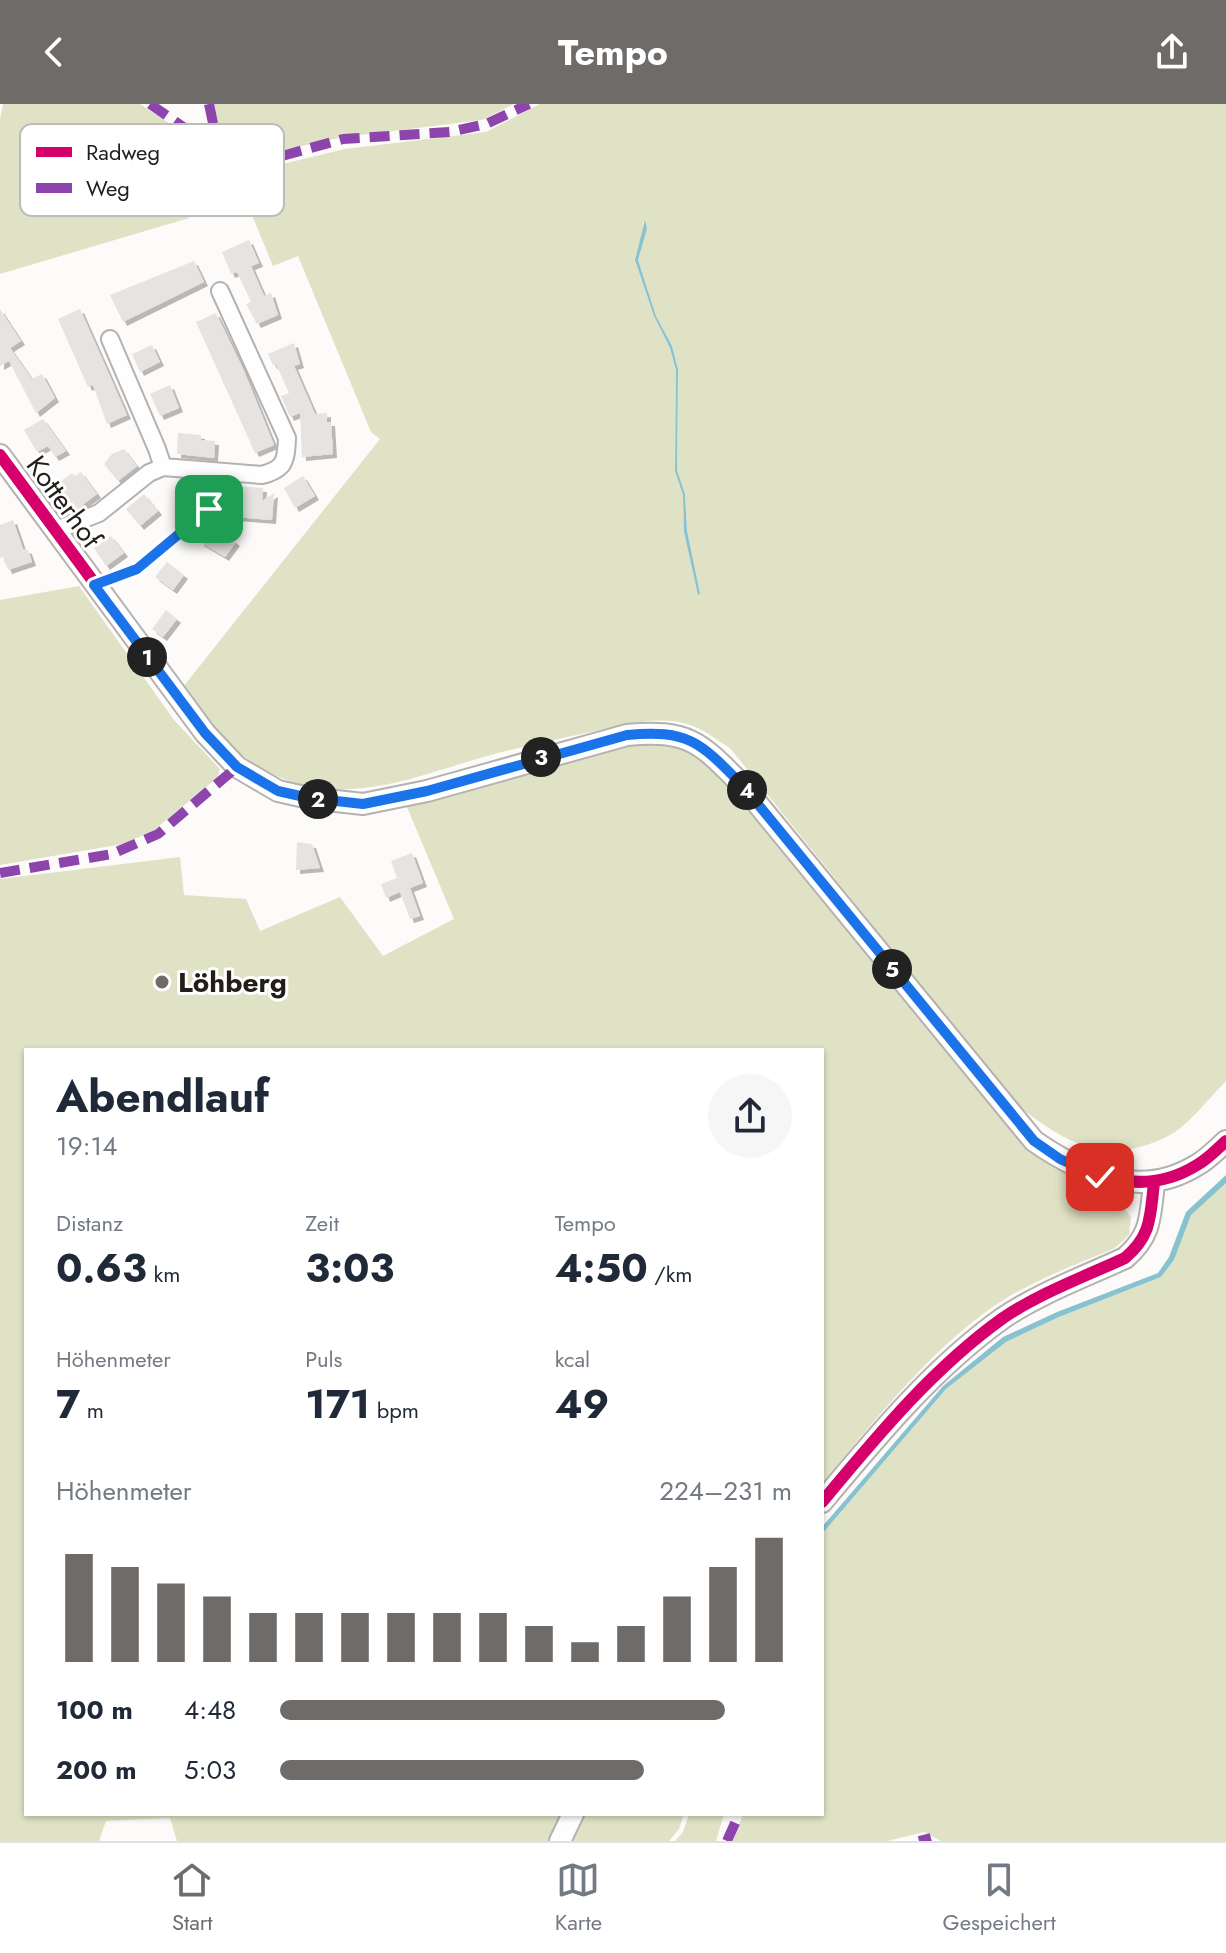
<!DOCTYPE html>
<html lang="de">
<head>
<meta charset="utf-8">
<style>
	:root { --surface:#fff; --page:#f6f6f7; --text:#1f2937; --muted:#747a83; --line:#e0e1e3; --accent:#6e6b68 }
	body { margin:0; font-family:Jost,sans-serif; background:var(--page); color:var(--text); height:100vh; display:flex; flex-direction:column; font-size:30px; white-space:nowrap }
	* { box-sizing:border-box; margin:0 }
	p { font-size:26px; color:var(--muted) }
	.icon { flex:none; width:44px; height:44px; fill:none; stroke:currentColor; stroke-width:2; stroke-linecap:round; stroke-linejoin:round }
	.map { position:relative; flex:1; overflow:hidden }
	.side { position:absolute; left:24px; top:944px; width:800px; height:768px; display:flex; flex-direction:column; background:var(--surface); border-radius:0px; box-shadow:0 2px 6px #0004 }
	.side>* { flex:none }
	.pin { position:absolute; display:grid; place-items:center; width:68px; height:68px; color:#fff; margin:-34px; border-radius:16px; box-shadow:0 4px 12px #0006 }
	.km { position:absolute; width:40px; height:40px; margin:-20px; border-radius:50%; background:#222; color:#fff; font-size:22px; line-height:40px; text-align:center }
	.round { display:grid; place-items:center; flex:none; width:84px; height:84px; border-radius:42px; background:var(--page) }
	.head { display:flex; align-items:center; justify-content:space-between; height:136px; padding:0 32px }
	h1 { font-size:44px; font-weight:700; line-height:60px }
	.figures { display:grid; grid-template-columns:repeat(3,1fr); gap:12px; height:136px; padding:8px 32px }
	.figures div { display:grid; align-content:center }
	.figures b { font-size:40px; font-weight:700 }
	.figures small { font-size:22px; font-weight:400 }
	.figures p { font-size:22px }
	.chart { height:224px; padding:16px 32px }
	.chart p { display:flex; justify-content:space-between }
	.chart svg { width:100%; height:144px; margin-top:8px; stroke:var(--accent); stroke-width:6 }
	ul { padding:0 32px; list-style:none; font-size:26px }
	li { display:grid; grid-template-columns:128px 96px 1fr; align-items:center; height:60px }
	li i { height:20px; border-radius:10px; background:var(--accent) }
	header { display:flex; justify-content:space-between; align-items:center; height:104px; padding:0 32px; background:var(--accent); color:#fff; font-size:36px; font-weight:700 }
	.dock { display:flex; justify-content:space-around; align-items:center; height:112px; border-top:2px solid var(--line); background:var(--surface); font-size:22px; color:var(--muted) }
	.dock a { display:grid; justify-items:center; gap:4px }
	.dock .active { color:var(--accent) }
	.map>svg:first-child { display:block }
	.green { fill:#e0e2c5; fill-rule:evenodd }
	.water { fill:#89c2cf }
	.building { fill:#e6e3e0; filter:url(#shadow) }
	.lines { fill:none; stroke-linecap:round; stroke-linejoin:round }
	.service-casing { stroke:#b4b2b0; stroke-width:12 }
	.minor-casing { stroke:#b4b2b0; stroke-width:20 }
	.tertiary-casing { stroke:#b4b2b0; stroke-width:24 }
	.service { stroke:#fffefe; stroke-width:8 }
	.minor { stroke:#fffefe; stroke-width:16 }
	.tertiary { stroke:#fffefe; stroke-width:20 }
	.quiet { stroke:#8e44ad; stroke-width:10; stroke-dasharray:20 10; stroke-linecap:butt }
	.cycleway-casing { stroke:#fff; stroke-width:17 }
	.cycleway { stroke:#d6006c; stroke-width:12 }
	.route-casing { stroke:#fff; stroke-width:16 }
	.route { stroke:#1a73e8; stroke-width:10 }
	.poi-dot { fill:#6e6b68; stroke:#fff; stroke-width:3 }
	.labels { text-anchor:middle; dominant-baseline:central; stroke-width:6; stroke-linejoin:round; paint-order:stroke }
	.street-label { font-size:28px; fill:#221e1a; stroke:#fff }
	.poi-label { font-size:28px; font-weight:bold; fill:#221e1a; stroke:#fff; text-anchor:start }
	.key { fill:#fff; stroke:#bdbcba; stroke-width:2 }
	.key-label { font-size:22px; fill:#221e1a }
</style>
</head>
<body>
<header><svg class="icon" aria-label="back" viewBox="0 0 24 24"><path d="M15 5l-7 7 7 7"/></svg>Tempo<svg class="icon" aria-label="share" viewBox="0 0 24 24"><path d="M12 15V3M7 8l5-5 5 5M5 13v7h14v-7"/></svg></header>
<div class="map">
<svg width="1226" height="1737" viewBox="0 0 1226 1737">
	<defs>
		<filter id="shadow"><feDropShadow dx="4" dy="4" stdDeviation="0" flood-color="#0004"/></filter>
	</defs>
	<rect width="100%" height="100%" fill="#fcfbfa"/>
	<path class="green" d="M3,0H140L217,51L253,67L345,45L486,28L540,0H1226V977C1211,992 1189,1020 1172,1030C1108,1064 1068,1041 1017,1001L730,644C718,637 706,627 693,622C659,609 621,622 586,629C551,637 515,644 480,654C390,681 316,713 233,644C214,627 198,603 183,583L380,335L371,328L298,152L273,162L246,97L253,68L183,96L189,114L0,170V16ZM643,117L647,125L638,156L656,212L672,242L678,266L677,366L685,390L687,427L698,491L684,428L683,391L675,367L676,266L670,244L654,212L635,156L644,125Z
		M213,0H514L482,16L344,33L255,52L219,35Z
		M79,482L174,616L220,665L217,674L153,727L123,740L0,761V496Z
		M659,632L708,650L1004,1008L1098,1079L1096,1091L1118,1097L1131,1113L1129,1131L1115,1144C1080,1159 1042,1173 1008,1193C941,1233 871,1319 822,1381V946H26V1710H562L549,1737H177L170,1714L106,1717L99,1737H0V775L180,753L184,791L246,795L260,827L340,793L383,852L454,815L404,696Z
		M1226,1079V1737H941L924,1728L887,1737H733L743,1710H822V1430L946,1285L1006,1238L1059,1213L1161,1173L1174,1156L1190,1111Z
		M585,1710H684L679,1725L669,1737H573Z
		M689,1710H724L716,1737H675L683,1728Z"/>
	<path class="water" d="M645,116L647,125L638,156L656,212L672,242L678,266L677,366L685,390L687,427L700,490L698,491L684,428L683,391L675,367L676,266L670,244L654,212L635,156Z
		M1226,1071V1079L1191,1111L1174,1156L1161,1173L1059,1213L1006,1238L946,1285L822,1430V1423L943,1282L1003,1233L1057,1208L1158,1169L1169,1153L1186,1108Z"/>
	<path class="building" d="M249,136L259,159L251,162L264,192L271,189L278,211L257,220L246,200L251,198L237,168L231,170L222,148Z
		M194,157L204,178L123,218L110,191Z
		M0,205L21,237L10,244L32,275L42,270L55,294L36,309L9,257L0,262Z
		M80,205L127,311L107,320L93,281L88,283L58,215Z
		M216,209L244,267L274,341L255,349L196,218Z
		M294,239L300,260L294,262L315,310L327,309V318H331L333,350L302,353L300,309L290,313L281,292L289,289L276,260L273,261L268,250Z
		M152,241L160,258L140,268L132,250Z
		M170,281L179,304L160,312L150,290Z
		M43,315L66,347L55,353L48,342L37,348L24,326Z
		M178,329L201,331V336L215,337L214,354L177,350Z
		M124,345L137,362L118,377L104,360L112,350Z
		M81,368L97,390L77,405L56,381L72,369L75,372Z
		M303,372L315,392L295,404L284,384Z
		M180,378L202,380L201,399L178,397Z
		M238,382L263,384L262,397L274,389L272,416L235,413Z
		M144,390L158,407L140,422L126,405Z
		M13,416L23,445L28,446L32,458L8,466L3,453L0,454V421Z
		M214,421L236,438L225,453L200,438Z
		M111,432L124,449L106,462L94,444Z
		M167,458L184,471L173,486L155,473Z
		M166,506L177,515L163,533L152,525Z
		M297,738L312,740L320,764L296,766Z
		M412,749L423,779L410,784L420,812L410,815L400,788L386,794L381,780L397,774L391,757Z"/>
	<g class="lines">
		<defs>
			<path id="service" d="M98,479L137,465L209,405"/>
			<path id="minor" d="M110,235L157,345L163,363
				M54,427L99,409L149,369L163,363L262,371C285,365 286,357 287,334L220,187"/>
			<path id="tertiary" d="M0,351L205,629L237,663L278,687L309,694L363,700L427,687L627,631C689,625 701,639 743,682L1034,1037C1083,1071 1141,1096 1197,1061C1208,1055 1217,1045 1226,1037
				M822,1398C877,1332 933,1264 1003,1214C1040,1189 1084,1173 1125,1154C1152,1131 1150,1112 1154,1079
				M560,1737L573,1710"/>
		</defs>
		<use href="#service" class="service-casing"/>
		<use href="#minor" class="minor-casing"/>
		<use href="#tertiary" class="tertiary-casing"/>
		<use href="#service" class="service"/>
		<use href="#minor" class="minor"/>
		<use href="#tertiary" class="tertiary"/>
		<path class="quiet" d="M150,0L215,45L253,60L343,35L450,28L486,20L529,0
			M209,0L215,29V45
			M0,769L112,750L158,730L237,663
			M727,1737L739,1710
			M919,1737L931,1734"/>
		<defs>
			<path id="cycleway" d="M0,351L205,629L237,663L278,687L309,694L363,700L427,687L627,631C689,625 701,639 743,682L1034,1037C1083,1071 1141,1096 1197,1061C1208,1055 1217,1045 1226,1037
				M822,1398C877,1332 933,1264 1003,1214C1040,1189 1084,1173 1125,1154C1152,1131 1150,1112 1154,1079"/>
		</defs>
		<use href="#cycleway" class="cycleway-casing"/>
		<use href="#cycleway" class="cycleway"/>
	</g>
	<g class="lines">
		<defs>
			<path id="route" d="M209,405L137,465L94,481L205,629L237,663L278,687L309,694L363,700L427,687L627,631C689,625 701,639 743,682L1034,1037L1060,1055L1100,1073"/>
		</defs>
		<use href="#route" class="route-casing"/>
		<use href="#route" class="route"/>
	</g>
	<circle class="poi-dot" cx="162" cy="878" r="8"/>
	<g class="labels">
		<g class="street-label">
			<text transform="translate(64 398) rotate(54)">Kotterhof</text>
		</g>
		<g class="poi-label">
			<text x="178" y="878">Löhberg</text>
		</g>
	</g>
	<rect x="20" y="20" width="264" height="92" rx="12" class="key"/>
	<rect x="36" y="43" width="36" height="10" fill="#d6006c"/>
	<rect x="36" y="79" width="36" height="10" fill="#8e44ad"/>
	<g class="key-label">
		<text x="86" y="56">Radweg</text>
		<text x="86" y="92">Weg</text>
	</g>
</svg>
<div class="pin" style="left:209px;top:405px;background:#1e9e55"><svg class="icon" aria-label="arrive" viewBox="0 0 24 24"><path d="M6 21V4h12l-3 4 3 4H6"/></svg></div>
<div class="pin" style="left:1100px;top:1073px;background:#d93025"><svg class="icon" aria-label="check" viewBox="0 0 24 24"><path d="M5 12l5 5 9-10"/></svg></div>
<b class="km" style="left:147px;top:553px">1</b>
<b class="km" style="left:318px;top:695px">2</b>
<b class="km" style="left:541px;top:653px">3</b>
<b class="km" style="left:747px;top:686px">4</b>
<b class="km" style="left:892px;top:865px">5</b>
<section class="side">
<div class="head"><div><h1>Abendlauf</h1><p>19:14</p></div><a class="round"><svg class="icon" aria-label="share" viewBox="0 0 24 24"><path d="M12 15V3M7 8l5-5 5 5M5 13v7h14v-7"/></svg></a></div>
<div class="figures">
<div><p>Distanz</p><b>0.63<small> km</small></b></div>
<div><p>Zeit</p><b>3:03</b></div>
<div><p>Tempo</p><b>4:50<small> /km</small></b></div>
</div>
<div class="figures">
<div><p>Höhenmeter</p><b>7<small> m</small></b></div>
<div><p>Puls</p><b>171<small> bpm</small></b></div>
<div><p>kcal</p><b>49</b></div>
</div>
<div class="chart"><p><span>Höhenmeter</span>224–231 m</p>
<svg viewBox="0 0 160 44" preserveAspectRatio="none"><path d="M5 44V11M15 44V15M25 44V20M35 44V24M45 44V29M55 44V29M65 44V29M75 44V29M85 44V29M95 44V29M105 44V33M115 44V38M125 44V33M135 44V24M145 44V15M155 44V6"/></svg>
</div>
<ul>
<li><b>100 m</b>4:48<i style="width:87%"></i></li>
<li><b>200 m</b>5:03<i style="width:71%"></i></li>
</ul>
</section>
</div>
<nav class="dock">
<a class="active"><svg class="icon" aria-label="home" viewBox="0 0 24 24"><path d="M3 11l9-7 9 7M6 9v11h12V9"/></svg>Start</a>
<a><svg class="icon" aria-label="map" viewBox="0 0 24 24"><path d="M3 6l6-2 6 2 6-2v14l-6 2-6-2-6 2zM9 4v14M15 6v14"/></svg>Karte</a>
<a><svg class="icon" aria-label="saved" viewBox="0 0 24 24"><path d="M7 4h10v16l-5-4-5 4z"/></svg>Gespeichert</a>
</nav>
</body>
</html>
